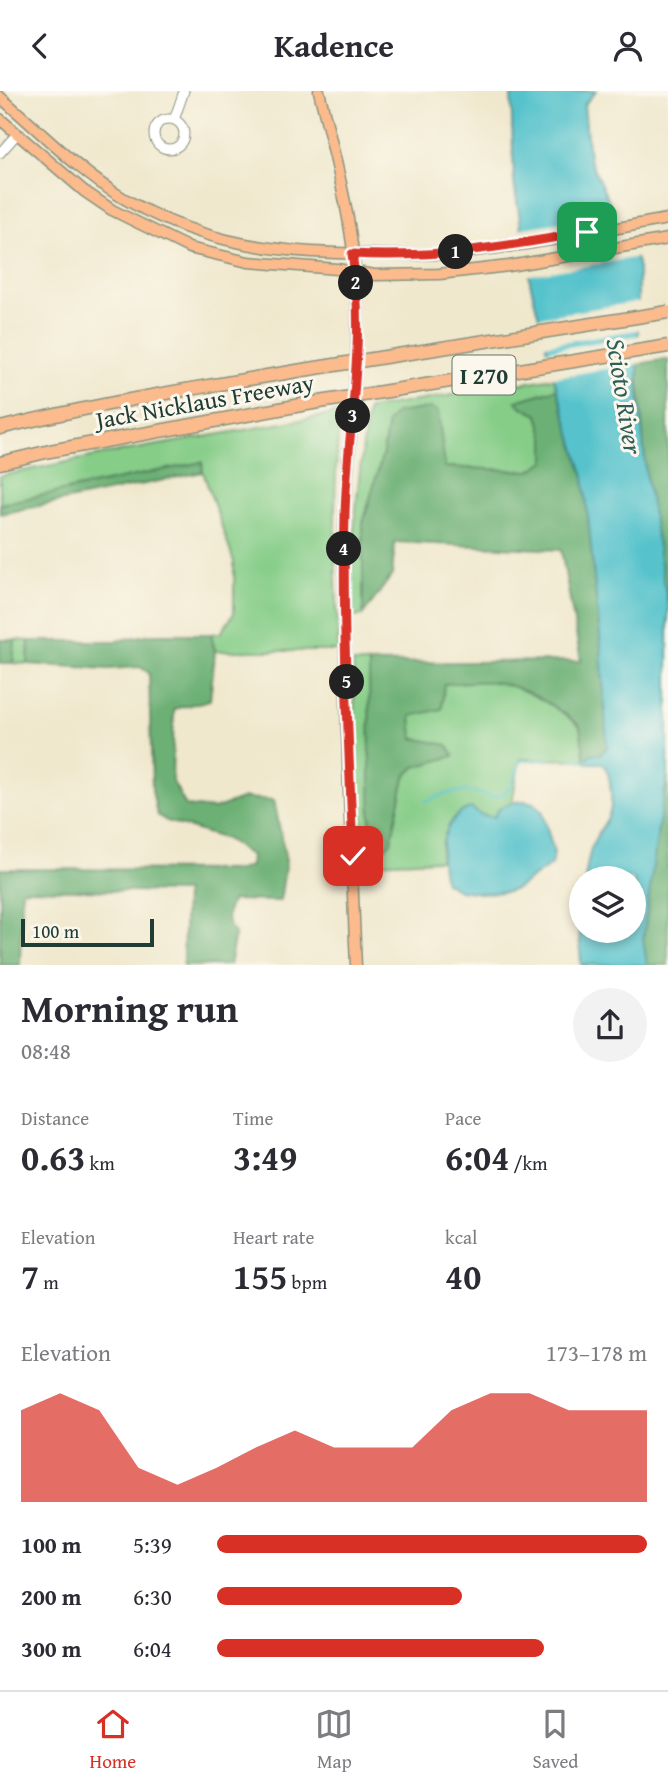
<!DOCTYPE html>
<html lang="en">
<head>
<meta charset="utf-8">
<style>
	:root { --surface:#fff; --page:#f2f2f3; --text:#2b2b33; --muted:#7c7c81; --line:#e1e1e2; --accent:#d93025 }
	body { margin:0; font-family:"Gentium Book Plus",serif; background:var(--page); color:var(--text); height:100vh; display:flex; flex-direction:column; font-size:26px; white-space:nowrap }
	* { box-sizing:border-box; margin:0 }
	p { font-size:23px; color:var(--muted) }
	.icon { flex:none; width:38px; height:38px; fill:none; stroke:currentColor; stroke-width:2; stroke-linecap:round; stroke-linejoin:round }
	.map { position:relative; height:874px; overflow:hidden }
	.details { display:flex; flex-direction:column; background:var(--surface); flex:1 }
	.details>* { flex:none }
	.tools { position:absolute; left:569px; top:775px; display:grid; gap:14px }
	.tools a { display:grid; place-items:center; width:77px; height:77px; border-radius:50%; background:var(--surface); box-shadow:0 4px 10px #0003; font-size:35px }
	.scale { position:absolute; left:21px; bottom:18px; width:133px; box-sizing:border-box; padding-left:7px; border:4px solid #1f3d34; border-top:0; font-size:19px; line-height:24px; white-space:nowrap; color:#1f3d34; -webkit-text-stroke:5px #fbf7ec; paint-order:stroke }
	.pin { position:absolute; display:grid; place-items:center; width:60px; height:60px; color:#fff; margin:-30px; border-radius:14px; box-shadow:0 4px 10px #0006 }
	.km { position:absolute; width:35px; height:35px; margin:-18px; border-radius:50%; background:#222; color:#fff; font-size:19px; line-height:35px; text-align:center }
	.round { display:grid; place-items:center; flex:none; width:74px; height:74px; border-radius:37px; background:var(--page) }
	.summary { display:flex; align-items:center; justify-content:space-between; height:119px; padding:0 21px }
	h1 { font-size:38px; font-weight:800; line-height:52px }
	.figures { display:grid; grid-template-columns:repeat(3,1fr); gap:10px; height:119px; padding:7px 21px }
	.figures div { display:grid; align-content:center }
	.figures b { font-size:35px; font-weight:800 }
	.figures small { font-size:19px; font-weight:400 }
	.figures p { font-size:19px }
	.chart { height:196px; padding:14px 21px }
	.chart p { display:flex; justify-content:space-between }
	.chart svg { width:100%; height:126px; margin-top:7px; fill:var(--accent); opacity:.7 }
	ul { padding:0 21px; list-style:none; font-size:23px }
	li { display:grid; grid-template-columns:112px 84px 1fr; align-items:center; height:52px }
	li i { height:18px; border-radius:9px; background:var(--accent) }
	header { display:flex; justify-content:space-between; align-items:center; height:91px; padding:0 21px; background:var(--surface); font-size:32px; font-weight:800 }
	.tabs { display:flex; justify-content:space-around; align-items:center; height:98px; border-top:2px solid var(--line); background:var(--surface); font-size:19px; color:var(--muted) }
	.tabs a { display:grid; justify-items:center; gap:4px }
	.tabs .current { color:var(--accent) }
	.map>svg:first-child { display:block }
	.green { fill:#86cd88; stroke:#52855e; stroke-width:2 }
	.forest { fill:#6cb074; stroke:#467654; stroke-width:2 }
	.water { fill:#56c3cc; stroke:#3a8080; stroke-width:2 }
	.pier { fill:#f0e8cd }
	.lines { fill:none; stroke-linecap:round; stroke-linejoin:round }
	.stream { stroke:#56c3cc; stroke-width:2.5 }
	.minor-casing { stroke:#889280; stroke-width:11 }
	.major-casing { stroke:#889280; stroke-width:13 }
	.highway-casing { stroke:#889280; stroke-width:15 }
	.minor { stroke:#fff; stroke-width:9 }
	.major { stroke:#fbbb8c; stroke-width:10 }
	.highway { stroke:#fbbb8c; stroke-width:12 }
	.highway-bridge-casing { stroke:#889280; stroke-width:15; stroke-linecap:butt }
	.highway-bridge { stroke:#fbbb8c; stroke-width:12 }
	.route-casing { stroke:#fff; stroke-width:14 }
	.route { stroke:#d93025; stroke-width:9 }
	.labels { text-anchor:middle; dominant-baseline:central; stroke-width:6; stroke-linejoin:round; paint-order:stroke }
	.shield { fill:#fbf7ec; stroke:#61756b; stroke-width:2 }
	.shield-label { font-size:23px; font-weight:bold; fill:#1f3d34 }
	.street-label { font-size:24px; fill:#1f3d34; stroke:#fbf7ec }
	.water-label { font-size:26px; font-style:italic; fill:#2d5e5a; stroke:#fbf7ec }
</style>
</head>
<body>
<header><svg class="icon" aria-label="back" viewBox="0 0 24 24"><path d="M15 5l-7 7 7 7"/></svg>Kadence<svg class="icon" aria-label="person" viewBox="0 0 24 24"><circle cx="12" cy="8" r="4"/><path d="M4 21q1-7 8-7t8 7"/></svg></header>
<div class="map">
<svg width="668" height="875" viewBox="0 0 668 875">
	<rect width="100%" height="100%" fill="#fbf7ec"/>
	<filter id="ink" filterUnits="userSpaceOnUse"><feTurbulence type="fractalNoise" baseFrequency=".0143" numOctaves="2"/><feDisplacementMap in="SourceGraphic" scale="14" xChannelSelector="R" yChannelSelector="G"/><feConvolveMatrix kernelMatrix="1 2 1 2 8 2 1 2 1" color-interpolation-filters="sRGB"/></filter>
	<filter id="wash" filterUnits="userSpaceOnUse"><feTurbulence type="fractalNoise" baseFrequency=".00686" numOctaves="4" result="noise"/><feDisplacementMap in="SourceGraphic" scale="28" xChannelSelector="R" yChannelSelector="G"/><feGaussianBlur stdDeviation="1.57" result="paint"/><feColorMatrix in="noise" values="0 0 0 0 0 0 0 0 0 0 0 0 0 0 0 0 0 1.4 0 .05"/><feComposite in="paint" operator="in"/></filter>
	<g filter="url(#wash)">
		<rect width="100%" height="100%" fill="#f0e8cd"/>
		<path class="green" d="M554,287L557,298L517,310L522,316L538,324L545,348V371L530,380L445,376L388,332L383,362L363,433V524L351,527C350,457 358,387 368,318Z
			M340,322C332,402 335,480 339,560H215L211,543L221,542L234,522V471L203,381L202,371L0,413V385L101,364Z
			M15,549L29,550L28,573L13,572Z
			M353,572H369L371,772L391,751L405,686L415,676L446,654L413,648L411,625L444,593C460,592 478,589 493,591C523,594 559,617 580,636L585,669L520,668L512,711L499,718L495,726L481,725L473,718L463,720L442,751L440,769L371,772L360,776Z"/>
		<path class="forest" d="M668,268V516L646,383L638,273Z
			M557,298L584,386L601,556L607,656L601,663H591L585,669L580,635C557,616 524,595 494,591C478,589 460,592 444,593L442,618L411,625L413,647L447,654L454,665L415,676L405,686L391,751L371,772L369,572L581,570L561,459L395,451L392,484L363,524V433L383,362L388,332L395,322L431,317L438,321L445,376L530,380L545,370V348L538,324L522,316L516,310Z
			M202,371L203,381L0,423V413Z
			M152,543H211L215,560L210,609L174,618L172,689L186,715L214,718L244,707L274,709L286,770L280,810L232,809C225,822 225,832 235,843L229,874L183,875L185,801L22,798L20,874H0V778L239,779L250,775L251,765L226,748L167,730L157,724L152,699L149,582L140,576L108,578L28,573L29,550H116Z
			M0,549H15L13,572H0Z
			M668,681V874H647L643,848L658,738Z"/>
		<path class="water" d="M511,0H596L584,14L589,68L638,172V292L646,383L668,516V681L658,738L643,848L647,874H581L578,819L581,804V840H634V788L585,787C587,777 588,765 592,755C596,744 603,736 608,726C614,715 611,682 603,672H586L585,669L591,663H601L607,656L601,556L584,386L554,287L530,191L514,91Z
			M523,710L534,712L542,719L554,762L551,774L516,798L507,801L480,802L459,799L445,791C436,767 442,725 471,717L481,724L495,726L496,721C504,713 512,711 523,710Z"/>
		<path class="pier" d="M619,122L639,166L525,185L518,138Z
			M642,210V238L542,254L535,227Z
			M642,244V272L550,287L544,260Z"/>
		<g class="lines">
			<path class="stream" d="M570,668L587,670
				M426,710C441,704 458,698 475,701C481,702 485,705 491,705C512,707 515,685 520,670L550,669"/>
		</g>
	</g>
	<g filter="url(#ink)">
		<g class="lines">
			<defs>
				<path id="minor" d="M154 43a15 15 0 1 1 30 0a15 15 0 1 1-30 0Z
					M174,29L184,0
					M0,62L17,43"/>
				<path id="major" d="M319,0C334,63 352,127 356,192C362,281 344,368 344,456C344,596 350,735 356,875
					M0,6C40,40 78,80 123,107C192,147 258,160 336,162C370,163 403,165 437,163C515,158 592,141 668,128
					M0,28L84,100L112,119L189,157L248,171L337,178L375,184L439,183L509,175L668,148"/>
				<path id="highway" d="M0,337C100,312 201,296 303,279
					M0,372L50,360L301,314"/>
			</defs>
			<use href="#minor" class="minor-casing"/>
			<use href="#major" class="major-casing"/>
			<use href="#highway" class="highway-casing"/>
			<use href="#minor" class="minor"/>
			<use href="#major" class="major"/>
			<use href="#highway" class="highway"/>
			<defs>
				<path id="highway-bridge" d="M303,279L668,221
					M301,314L668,255"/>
			</defs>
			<use href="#highway-bridge" class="highway-bridge-casing"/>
			<use href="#highway-bridge" class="highway-bridge"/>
		</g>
	</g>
	<g class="lines" filter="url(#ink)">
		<defs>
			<path id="route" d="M353,765C349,652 342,537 345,424C347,336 367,250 352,163C432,168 509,155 587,141"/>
		</defs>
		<use href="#route" class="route-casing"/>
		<use href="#route" class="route"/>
	</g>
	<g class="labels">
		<rect class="shield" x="452.5" y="264.5" width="63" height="39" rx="5"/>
		<g class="shield-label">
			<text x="484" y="284">I 270</text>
		</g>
		<g class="street-label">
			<text transform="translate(205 310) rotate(-10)">Jack Nicklaus Freeway</text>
		</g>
		<g class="water-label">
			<text transform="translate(625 305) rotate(81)">Scioto River</text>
		</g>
	</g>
</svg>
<div class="tools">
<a><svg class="icon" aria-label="layers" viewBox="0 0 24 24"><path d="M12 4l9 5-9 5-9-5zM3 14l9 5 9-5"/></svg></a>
</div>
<div class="scale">100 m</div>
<div class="pin" style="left:587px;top:141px;background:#1e9e55"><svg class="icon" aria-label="arrive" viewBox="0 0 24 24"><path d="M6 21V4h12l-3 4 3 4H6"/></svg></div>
<div class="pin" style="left:353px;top:765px;background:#d93025"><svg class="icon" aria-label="check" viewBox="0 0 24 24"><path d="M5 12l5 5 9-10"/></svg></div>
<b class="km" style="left:456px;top:161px">1</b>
<b class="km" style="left:356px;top:192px">2</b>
<b class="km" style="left:353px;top:325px">3</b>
<b class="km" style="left:344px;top:458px">4</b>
<b class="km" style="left:347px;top:591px">5</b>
</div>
<section class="details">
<div class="summary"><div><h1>Morning run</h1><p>08:48</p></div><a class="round"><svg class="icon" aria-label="share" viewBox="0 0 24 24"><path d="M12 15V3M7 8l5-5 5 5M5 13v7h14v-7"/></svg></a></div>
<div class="figures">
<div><p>Distance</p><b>0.63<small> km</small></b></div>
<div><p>Time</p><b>3:49</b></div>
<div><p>Pace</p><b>6:04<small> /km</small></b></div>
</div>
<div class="figures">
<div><p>Elevation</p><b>7<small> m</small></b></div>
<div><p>Heart rate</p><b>155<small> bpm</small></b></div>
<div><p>kcal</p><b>40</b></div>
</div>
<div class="chart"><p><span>Elevation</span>173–178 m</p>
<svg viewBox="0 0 160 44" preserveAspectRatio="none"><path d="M0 44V12L10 6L20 12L30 32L40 38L50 32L60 25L70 19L80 25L90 25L100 25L110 12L120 6L130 6L140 12L150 12L160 12V44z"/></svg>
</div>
<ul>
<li><b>100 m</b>5:39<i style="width:100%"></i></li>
<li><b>200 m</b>6:30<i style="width:57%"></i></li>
<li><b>300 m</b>6:04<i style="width:76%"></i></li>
</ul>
</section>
<nav class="tabs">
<a class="current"><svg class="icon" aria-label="home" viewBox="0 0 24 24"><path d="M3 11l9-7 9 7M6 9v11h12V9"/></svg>Home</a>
<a><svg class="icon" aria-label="map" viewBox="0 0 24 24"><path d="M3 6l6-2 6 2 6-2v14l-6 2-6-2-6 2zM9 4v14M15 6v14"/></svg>Map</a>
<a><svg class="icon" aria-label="saved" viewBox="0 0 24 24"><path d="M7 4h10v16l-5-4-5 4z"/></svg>Saved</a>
</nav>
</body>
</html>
